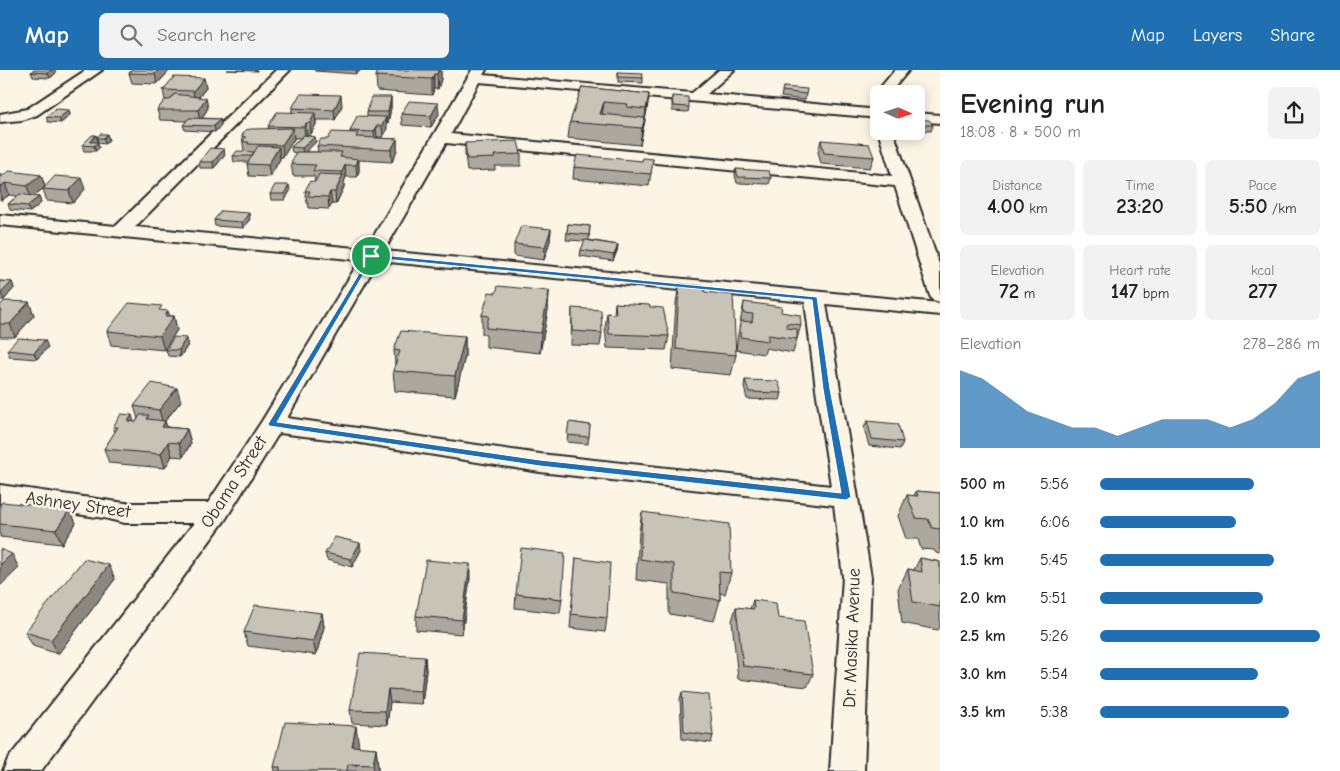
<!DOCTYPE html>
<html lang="en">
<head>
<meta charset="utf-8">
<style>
	:root { --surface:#fff; --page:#f2f2f2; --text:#222; --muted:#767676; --accent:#1f6fb2 }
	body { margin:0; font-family:"Comic Neue",sans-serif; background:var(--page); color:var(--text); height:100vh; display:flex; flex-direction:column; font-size:19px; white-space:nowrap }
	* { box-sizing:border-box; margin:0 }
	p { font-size:16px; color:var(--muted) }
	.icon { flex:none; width:28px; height:28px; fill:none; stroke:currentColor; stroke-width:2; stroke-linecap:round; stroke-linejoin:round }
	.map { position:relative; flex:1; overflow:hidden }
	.panel { display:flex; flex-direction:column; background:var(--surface); width:400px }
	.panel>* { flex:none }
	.needle { width:32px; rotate:93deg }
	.buttons { position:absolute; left:870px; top:15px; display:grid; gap:10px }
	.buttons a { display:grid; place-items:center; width:55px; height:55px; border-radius:8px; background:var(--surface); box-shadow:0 2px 12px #0003; font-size:25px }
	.pin { position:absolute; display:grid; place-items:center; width:42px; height:42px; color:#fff; margin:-21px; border:2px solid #fff; border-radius:50%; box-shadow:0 1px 5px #0007 }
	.round { display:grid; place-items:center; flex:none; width:52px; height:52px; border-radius:8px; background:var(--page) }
	.headline { display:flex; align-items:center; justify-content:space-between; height:85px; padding:0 20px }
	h1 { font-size:28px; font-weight:700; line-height:38px }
	.metrics { display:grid; grid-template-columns:repeat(3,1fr); gap:8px; height:85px; padding:5px 20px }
	.metrics div { display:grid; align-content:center; border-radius:8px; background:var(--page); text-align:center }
	.metrics b { font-size:21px; font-weight:700 }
	.metrics small { font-size:14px; font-weight:400 }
	.metrics p { font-size:14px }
	.chart { height:140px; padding:10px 20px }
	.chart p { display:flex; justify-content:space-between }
	.chart svg { width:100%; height:90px; margin-top:5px; fill:var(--accent); opacity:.7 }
	ul { padding:0 20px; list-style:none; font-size:16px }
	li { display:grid; grid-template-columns:80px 60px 1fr; align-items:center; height:38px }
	li i { height:12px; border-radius:6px; background:var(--accent) }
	header { display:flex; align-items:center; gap:30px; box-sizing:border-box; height:70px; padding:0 25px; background:var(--accent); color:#fff }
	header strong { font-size:24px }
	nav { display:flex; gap:28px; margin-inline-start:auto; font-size:18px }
	.search { width:350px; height:45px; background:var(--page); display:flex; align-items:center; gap:12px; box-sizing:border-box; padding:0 18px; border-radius:8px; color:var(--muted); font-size:19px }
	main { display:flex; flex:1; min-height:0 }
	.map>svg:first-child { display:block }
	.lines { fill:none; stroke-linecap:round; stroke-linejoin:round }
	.minor-casing { stroke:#2b2b2b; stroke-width:4 }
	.minor { fill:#fcf5e5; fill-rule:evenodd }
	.wall { fill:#aca89d; stroke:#2b2b2b }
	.shaded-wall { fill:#8c8880; stroke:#2b2b2b }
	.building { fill:#c8c3b7; stroke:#2b2b2b }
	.route { fill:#1f6fb2; stroke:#fff; fill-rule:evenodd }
	.labels { text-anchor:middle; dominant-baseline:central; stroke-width:5; stroke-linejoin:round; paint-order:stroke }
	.street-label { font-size:18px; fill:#2b2b2b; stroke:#fcf5e5 }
</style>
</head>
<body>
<header>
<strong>Map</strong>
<div class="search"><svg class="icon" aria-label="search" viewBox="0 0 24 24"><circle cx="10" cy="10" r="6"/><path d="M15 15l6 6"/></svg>Search here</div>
<nav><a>Map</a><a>Layers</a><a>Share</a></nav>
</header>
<main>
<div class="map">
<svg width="940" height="701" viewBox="0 0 940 701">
	<rect width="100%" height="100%" fill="#fcf5e5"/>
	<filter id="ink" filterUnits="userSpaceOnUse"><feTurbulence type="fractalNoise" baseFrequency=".02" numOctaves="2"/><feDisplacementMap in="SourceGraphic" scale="10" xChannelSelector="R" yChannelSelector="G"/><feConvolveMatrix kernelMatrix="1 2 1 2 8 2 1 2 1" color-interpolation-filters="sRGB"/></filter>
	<g filter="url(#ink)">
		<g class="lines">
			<defs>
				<path id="minor" d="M86,0H102L37,45L22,50L0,52V44L27,39Z
					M276,0H290L135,157L366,179L472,0H486L483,5L692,23L719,0H734L707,24L879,40V48L479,12L451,64L892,106L878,61L879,59V61H893L940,197V232L933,230L930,226L895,116L446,73L384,181L940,233V245L826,234L871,507L864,701H830L843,507L834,435L540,402L354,372L279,363L225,450L41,701H3L8,689L194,453H125L104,448L0,433V415L125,433H208L262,351L360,190L0,155V145L116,156ZM378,191L805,232L816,319L831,416L540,384L287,348Z
					M895,0H909L889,24H879L877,27L875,24Z
					M916,43L940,45V53L916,51Z"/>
			</defs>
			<use href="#minor" class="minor-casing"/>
			<use href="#minor" class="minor"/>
		</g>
		<path class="wall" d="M170,0L157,14L132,13L129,3Z
			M227,0H257V1Z
			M314,0H361L357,4L315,1Z
			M441,0V9L438,19H434L432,25L377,21L376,6Z
			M31,2L56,3L50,8L33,7Z
			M618,2L643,8V13L618,12Z
			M204,8L206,18L199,27L208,38L202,48L220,49L221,55L215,62L185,60L183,55L187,51L160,50L157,40L165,30L163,20Z
			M582,17L649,24L647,40L640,75L568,68L570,52Z
			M783,17L806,24L805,30L781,27Z
			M672,26L689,37L688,42L672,41Z
			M391,27V38L388,53H386L387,58L383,67H377V68L397,69V80L392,92L359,90V101L357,107H346L344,112V117L336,134H332L329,139L309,138L308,133H307L305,121L315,112L314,106H293L291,94L296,83L292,82L291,77L301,68H294V69L283,87H280V89L270,107L249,106L247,94L248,92H234L233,86L244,81L242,66L269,59L268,56L292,42V38L342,36L335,50H316V54L311,64H307L306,65L315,67L316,72L305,82H318L317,76L328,69L350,63V61L367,47V42Z
			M69,40L70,45L61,53L48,52L46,47Z
			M401,44H439L431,57L402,55Z
			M916,49L933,55L931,61L916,60Z
			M107,64L109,70L105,74L98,73L99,78L96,81H84L82,75L96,65L97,67Z
			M821,70L874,87L870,98L821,94L818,82Z
			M465,73L521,84V96H495V100L467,101L465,85Z
			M225,85L214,98H200L199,92Z
			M653,89L649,116L573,109L574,97L642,91Z
			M736,99L771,108L769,114L737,113L735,105Z
			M0,103L1,107L41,105L45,117L85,119L73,133L47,131L43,119L45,117L34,126L39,127L41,133L30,142L10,140L8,134L17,126L9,125L2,130H0Z
			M290,121L285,130H271L270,124Z
			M250,149L243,158L215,156L214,150Z
			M568,154L590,156L589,170L618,175L617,181L613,191L580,186L581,180L585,171L566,170Z
			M551,159L550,171L544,190L514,186V174Z
			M0,211L12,212L14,218L4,230H0Z
			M679,214L705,222L736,285L731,305L672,299L676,233Z
			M549,221L548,240L540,283L486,277V265L482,264V245L496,223Z
			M29,232L34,245L15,267H0V236Z
			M744,232L801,255L793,283L766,278L764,284L736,280L738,264Z
			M615,233L650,237L669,266L666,280L607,278L605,257L607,243L614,244Z
			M572,238L602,263L600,276L571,275Z
			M170,246H174L177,260L164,280L111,275L107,261Z
			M465,266V286L455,326L395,321L393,301L395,295L394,280Z
			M186,268L188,275L180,287L168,286L166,280Z
			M48,277L37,289L10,287L7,280Z
			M745,310L782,323L780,330L747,329L744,317Z
			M181,331L165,351L167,357L187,359L191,373L183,387L172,386L165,398L109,393L104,379L115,362L113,357L136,352L138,349L134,336Z
			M867,351L903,372L900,379L869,376L864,358Z
			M569,352L590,355L588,374L567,372Z
			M916,421L940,423V484L936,483L934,480L921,479L918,469H906L898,446L907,425L914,426Z
			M0,435L76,453L62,474L0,467Z
			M642,442L731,503L725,524L720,523V530L714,551L669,544V514L636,510L639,462Z
			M361,480L352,497L327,490L325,483Z
			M576,488L607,548L605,562L570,558Z
			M920,488L940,492V557L938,560L902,553L898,519L908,499L914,500Z
			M470,508L462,564L416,560V546Z
			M115,509L58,584L33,576L25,562Z
			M516,524L562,529L560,543L515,538Z
			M753,530L778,548L813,604L807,617L738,609L732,551L736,537L750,539Z
			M322,543L324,557L316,585L248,576L244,562Z
			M425,587L426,601L422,634L390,632L387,655L352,653L350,640Z
			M682,622L713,666L711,673L682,669L680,629Z
			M359,677L376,678L378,697V701H275L274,697Z"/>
		<path class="shaded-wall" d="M52,0H55L56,3L50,8L48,3Z
			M158,0H170L157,14L155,4Z
			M356,0H361L357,4Z
			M439,0H441V9L438,19L437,4Z
			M434,4V19L432,25V9Z
			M204,8L206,18L195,31L193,21Z
			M649,24L647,40L644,55L646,39Z
			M341,25L342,36L335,50L334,40Z
			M391,27V38L388,53V42Z
			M206,28L208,38L200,51L198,40Z
			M604,32L602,47L600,44Z
			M438,33L439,44L431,57V46Z
			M69,40L70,45L61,53L59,48Z
			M315,43L316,54L311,64L310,53Z
			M386,47L387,58L383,67L382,56Z
			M645,48L642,64L640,75L642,58Z
			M220,49L221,55L215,62L214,56Z
			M306,53L307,64L305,68L304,57Z
			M376,56L377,67L375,73L374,62Z
			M293,58L294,69L283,87L282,75Z
			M107,64L109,70L105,74L104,68Z
			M96,65L98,71L93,76L90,72Z
			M315,67L316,72L303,84L302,78Z
			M397,69V80L392,92L391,80Z
			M98,72L99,78L96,81L94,76Z
			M279,77L280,89L270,107L268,95Z
			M224,79L225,85L214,98L213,92Z
			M358,89L359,101L357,107L356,95Z
			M345,95L346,107L344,112V117L336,134L335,122L342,106V102Z
			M41,105L45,117L31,128L27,116Z
			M81,108L85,119L73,133L69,121Z
			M5,113L9,125L2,130L0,124V117Z
			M289,115L290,121L285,130L284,124Z
			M330,122L332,134L329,139L328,127Z
			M39,127L41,133L30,142L27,136Z
			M249,143L250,149L243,158L242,152Z
			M551,159L550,171L544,190L545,177Z
			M618,175L617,181L613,191L614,185Z
			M12,212L14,218L4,230L1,223Z
			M549,221L548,240L540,283L541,263Z
			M29,232L34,245L15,267L10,254Z
			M168,241L171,250L174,246L177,260L164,280L160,266L165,246Z
			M465,266V286L455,326V306Z
			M186,268L188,275L180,287L179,280Z
			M45,270L48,277L37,289L34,283Z
			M177,318L181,331L165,351L169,365L162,357L163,354L159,340Z
			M132,345L136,359L128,351Z
			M187,359L191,373L183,387L179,373Z
			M168,372L172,386L165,398L161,384Z
			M70,439L76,453L62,474L56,460Z
			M360,473L361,480L352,497L351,489Z
			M12,484L19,498L0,516V495Z
			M470,494V508L462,564V550Z
			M109,495L115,509L58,584L51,570Z
			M322,543L324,557L316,585L313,571Z
			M425,587L426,601L422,634L421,621Z
			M388,619L390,632L387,655L385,641Z
			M356,656L359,676L356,696L352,676Z
			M376,678L378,697V701H374L373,695Z"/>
		<path class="building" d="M34,0H52L48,3L31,2Z
			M132,0H158L155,4L129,3Z
			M378,0H439L437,4H434L432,9L376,6Z
			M618,2L642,3L643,8L619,7Z
			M174,7L204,8L193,21L163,20Z
			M582,17L649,24L646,39L627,37L628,34L604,32L600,44L645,48L642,58L570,52Z
			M783,17L807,19L806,24L782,21Z
			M174,24L206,28L198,40H157L165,30H170Z
			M300,24L341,25L334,40L292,38Z
			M672,26L688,27L689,37L673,36Z
			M371,27H391L388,42H367Z
			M409,31L438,33L431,46L401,44Z
			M56,39L69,40L59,48L46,47Z
			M277,42L315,43L310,53H306L304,57L268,56Z
			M357,46L386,47L382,56H376L374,62L350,61Z
			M189,48L220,49L214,56L183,55Z
			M916,49L929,50L933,55H916Z
			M293,58L282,75L248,74L249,72H243L246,67L242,66L245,60L251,59Z
			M332,62L358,63L356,67L397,69L391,80L317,76L321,69H328Z
			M100,64H107L104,68H97Z
			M92,65H96L90,72H98L94,76L82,75Z
			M304,65L315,67L302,78L291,77Z
			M821,70L869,74L874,87L824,83Z
			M518,71L521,84L494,85L495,88L467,89L465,73Z
			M258,76L279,77L268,95L247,94Z
			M210,78L224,79L213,92H199Z
			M237,81L254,82L251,86H233Z
			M296,82H342L340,87L358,89L356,95H345L342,102L313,101L316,95L291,94Z
			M577,85L642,91L643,88L653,89L651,104L574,97Z
			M736,99L769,101L771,108L738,107Z
			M9,101L41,105L27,116L5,113L0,117V108Z
			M319,104L343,105L335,122H330L328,127L308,126L310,121H305L310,111L315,112Z
			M55,106L81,108L69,121L43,119Z
			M275,115H289L284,124H270Z
			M20,124L39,127L27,136L8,134Z
			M221,141L249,143L242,152L214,150Z
			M568,154L590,156L589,165L567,163Z
			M521,156L551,159L545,177L514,174Z
			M585,170L618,175L614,185L581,180Z
			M0,211L12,212L1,223H0Z
			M679,214L704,216L705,222L733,225L736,285L676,279Z
			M498,216L549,221L541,263L486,258L489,246L482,245L489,222L496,223Z
			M4,231L29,232L10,254H0V242L1,240H0V236Z
			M744,232L782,237L781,242L800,245L801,255L787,253V258L797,259V269L768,265V271L740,267L741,251L752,252L753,244L743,243Z
			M129,233L162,236L159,240L168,241L165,246H174L160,266L107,261Z
			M615,233L649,235L650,237L663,238L669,266L609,264L607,243L616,244Z
			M572,238L601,240L602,263L572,261Z
			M401,261L465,266L455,306L393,301L400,281L394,280Z
			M174,267L186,268L179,280H166Z
			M18,268L45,270L34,283L7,280Z
			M745,310L778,311L782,323L749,322Z
			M152,313L177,318L159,340L134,336Z
			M121,344L132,345L128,351L136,352L140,345H149L147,349L165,351L162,357L187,359L179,373L168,372L161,384L104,379L118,357H113Z
			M867,351L898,354L903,372L872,369Z
			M569,352L590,355L589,367L567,365Z
			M916,421L940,423V459L932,458L928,449L916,448L907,425L918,426Z
			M2,432L70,439L56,460L0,454V435Z
			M642,442L729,454L731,503L719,502L720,530L674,523V494L640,489Z
			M335,467L360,473L351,489L325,483Z
			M521,478L565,483L562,529L516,524Z
			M0,479L12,484L0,495Z
			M576,488L610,493L607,548L571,544Z
			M920,488L940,492V537L913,532L908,499L922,502Z
			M84,489L109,495L51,570L25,562Z
			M426,490L470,494L462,550L416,546Z
			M753,530L776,533L778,548L804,551L813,604L743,596L736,537L754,539Z
			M255,535L322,543L313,571L244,562Z
			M360,583L425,587L421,621L388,619L385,641L350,640Z
			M682,622L709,625L713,666L684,662Z
			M285,652L356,656L352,676L376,678L373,695L348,694L347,701H280V697H274Z"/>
	</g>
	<path class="route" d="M371,184L817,227L830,319L851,427L846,430L540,396L269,356L268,354ZM373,188L812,230L823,319L841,423L540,390L277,352Z"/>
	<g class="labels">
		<g class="street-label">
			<text transform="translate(234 412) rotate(-57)">Obama Street</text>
			<text transform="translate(78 435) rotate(8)">Ashney Street</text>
			<text transform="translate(852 568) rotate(-88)">Dr. Masika Avenue</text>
		</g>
	</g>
</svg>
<div class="buttons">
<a><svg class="needle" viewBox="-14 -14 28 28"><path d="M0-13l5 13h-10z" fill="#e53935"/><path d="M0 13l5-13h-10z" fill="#767676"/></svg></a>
</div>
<div class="pin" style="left:371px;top:186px;background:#1e9e55"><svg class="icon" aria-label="arrive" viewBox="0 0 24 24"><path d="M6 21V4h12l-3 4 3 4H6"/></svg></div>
</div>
<section class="panel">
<div class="headline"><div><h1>Evening run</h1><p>18:08 · 8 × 500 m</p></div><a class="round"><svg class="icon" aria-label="share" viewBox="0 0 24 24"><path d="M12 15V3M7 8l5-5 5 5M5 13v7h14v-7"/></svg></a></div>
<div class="metrics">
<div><p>Distance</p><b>4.00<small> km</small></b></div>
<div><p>Time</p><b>23:20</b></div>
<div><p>Pace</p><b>5:50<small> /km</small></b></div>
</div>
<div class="metrics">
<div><p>Elevation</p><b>72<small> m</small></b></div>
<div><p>Heart rate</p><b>147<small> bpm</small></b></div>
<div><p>kcal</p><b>277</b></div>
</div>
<div class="chart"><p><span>Elevation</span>278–286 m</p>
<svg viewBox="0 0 160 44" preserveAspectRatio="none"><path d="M0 44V6L10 10L20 18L30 26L40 30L50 34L60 34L70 38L80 34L90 30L100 30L110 30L120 34L130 30L140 22L150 10L160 6V44z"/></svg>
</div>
<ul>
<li><b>500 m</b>5:56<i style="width:70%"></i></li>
<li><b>1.0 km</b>6:06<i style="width:62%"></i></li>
<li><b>1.5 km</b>5:45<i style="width:79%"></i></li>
<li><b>2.0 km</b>5:51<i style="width:74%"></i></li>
<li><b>2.5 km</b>5:26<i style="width:100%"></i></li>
<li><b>3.0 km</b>5:54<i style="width:72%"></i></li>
<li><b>3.5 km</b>5:38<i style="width:86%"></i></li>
</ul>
</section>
</main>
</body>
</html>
